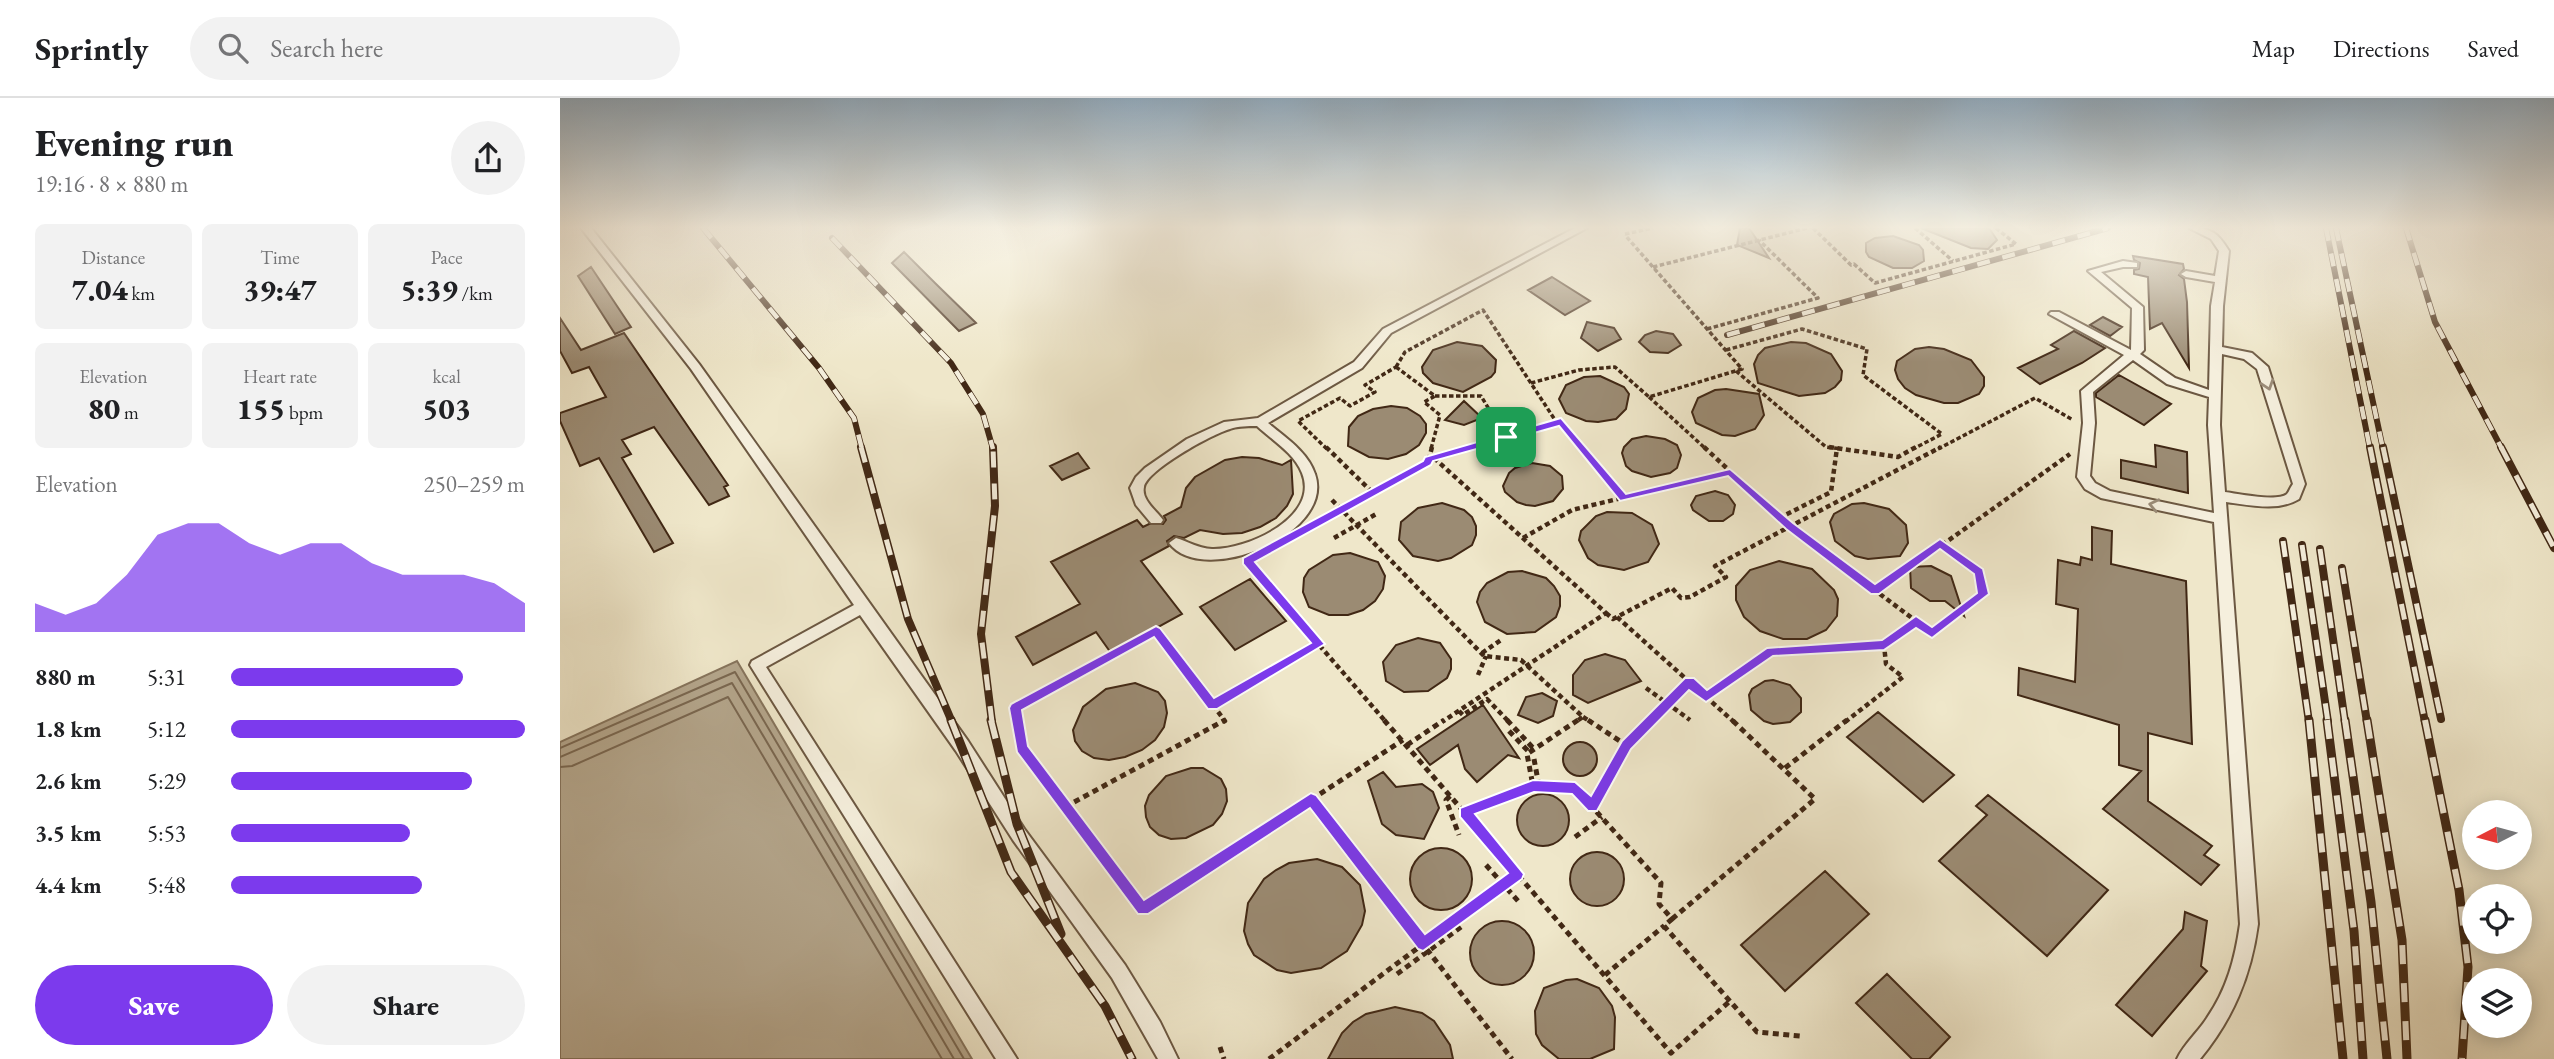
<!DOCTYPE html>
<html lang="en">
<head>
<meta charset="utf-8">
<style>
	:root { --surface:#fff; --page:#f2f2f2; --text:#202124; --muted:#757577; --line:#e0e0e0; --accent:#7c3aed }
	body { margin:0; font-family:"EB Garamond",serif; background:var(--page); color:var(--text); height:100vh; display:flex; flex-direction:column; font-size:26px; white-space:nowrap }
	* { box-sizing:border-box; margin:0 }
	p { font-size:23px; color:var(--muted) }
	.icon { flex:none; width:38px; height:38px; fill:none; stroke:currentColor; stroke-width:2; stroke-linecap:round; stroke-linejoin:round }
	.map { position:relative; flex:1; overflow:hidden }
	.drawer { display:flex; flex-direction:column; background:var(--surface); width:560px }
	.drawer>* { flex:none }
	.needle { width:46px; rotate:264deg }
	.fabs { position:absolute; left:1902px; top:702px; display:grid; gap:14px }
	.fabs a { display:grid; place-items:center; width:70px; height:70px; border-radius:50%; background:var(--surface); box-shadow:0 4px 18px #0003; font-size:35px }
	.pin { position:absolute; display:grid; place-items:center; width:60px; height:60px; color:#fff; margin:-30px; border-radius:14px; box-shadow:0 4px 10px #0006 }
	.round { display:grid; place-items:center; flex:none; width:74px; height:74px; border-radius:37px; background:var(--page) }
	.summary { display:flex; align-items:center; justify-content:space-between; height:119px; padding:0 35px }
	h1 { font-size:38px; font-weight:800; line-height:52px }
	.figures { display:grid; grid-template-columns:repeat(3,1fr); gap:10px; height:119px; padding:7px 35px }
	.figures div { display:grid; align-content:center; border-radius:10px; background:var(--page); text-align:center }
	.figures b { font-size:30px; font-weight:800 }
	.figures small { font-size:19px; font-weight:400 }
	.figures p { font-size:19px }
	.chart { height:196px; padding:14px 35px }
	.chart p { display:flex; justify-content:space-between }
	.chart svg { width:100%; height:126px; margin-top:7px; fill:var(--accent); opacity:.7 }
	.primary-button { display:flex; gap:14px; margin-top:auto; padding:14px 35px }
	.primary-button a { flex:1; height:80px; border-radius:42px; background:var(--accent); color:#fff; font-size:28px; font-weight:800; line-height:80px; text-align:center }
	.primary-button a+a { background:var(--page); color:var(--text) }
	ul { padding:0 35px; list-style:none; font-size:23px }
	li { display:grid; grid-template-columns:112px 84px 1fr; align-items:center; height:52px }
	li i { height:18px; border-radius:9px; background:var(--accent) }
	header { display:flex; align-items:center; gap:42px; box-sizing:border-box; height:98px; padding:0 35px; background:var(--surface); border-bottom:2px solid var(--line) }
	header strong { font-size:33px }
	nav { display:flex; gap:38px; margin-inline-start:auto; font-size:24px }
	.search { width:490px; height:63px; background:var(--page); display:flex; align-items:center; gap:18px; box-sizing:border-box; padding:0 24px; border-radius:38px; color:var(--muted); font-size:26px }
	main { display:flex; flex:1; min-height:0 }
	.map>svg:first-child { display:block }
	.water { fill:#b4a68c; stroke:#86745c; stroke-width:2 }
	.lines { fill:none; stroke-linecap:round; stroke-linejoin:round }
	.shore { stroke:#7a6750; stroke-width:2 }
	.building { fill:#9b8b73; stroke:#412815; stroke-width:2 }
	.lane-casing { stroke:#6c5842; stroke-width:4 }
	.path-far2 { stroke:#412815; stroke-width:3.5; stroke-dasharray:4.5 2.5; stroke-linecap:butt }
	.path-far1 { stroke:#412815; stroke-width:4.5; stroke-dasharray:5 3.5; stroke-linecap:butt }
	.path { stroke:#412815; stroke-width:5; stroke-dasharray:6 4.5; stroke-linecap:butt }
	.lane { fill:#f5efdd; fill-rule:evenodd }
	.rail-far2-casing { stroke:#412815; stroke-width:6 }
	.rail-far1-casing { stroke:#412815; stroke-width:8 }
	.rail-casing { stroke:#412815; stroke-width:9 }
	.rail-far2 { stroke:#f5efdd; stroke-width:4.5; stroke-dasharray:13; stroke-linecap:butt }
	.rail-far1 { stroke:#f5efdd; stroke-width:5; stroke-dasharray:16; stroke-linecap:butt }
	.rail { stroke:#f5efdd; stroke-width:6; stroke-dasharray:19; stroke-linecap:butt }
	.oneway { stroke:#9b8c79 }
	.route { fill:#7c3aed; stroke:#fff; stroke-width:2; fill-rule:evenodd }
</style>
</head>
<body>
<header>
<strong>Sprintly</strong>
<div class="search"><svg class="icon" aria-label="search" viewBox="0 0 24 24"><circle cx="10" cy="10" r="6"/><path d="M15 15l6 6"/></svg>Search here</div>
<nav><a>Map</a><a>Directions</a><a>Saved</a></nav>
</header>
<main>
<section class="drawer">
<div class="summary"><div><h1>Evening run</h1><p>19:16 · 8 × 880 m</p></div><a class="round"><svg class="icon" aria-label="share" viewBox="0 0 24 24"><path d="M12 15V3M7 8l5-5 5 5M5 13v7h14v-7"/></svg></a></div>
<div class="figures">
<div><p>Distance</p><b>7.04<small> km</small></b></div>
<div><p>Time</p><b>39:47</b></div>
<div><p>Pace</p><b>5:39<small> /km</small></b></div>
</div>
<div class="figures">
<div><p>Elevation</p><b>80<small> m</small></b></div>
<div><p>Heart rate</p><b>155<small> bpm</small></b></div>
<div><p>kcal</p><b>503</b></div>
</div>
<div class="chart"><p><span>Elevation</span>250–259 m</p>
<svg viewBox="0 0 160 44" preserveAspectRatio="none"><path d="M0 44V34L10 38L20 34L30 24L40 10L50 6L60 6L70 13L80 17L90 13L100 13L110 20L120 24L130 24L140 24L150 27L160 34V44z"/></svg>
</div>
<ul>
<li><b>880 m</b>5:31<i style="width:79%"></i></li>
<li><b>1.8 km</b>5:12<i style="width:100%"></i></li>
<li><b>2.6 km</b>5:29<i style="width:82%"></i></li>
<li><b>3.5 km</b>5:53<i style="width:61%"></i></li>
<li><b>4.4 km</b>5:48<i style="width:65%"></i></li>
</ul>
<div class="primary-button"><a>Save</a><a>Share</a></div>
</section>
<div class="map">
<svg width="1994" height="961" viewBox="0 0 1994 961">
	<rect width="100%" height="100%" fill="#efe7ca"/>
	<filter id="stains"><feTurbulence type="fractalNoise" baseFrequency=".00286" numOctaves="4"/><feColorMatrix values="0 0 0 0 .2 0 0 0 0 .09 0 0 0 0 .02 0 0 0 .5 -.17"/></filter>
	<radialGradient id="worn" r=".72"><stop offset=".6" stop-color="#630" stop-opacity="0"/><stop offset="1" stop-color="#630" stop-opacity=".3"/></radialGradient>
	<path class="water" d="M177,563L412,961H0V644Z"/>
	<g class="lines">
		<path class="shore" d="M0,650L175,574L404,961
			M0,659L172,585L394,961
			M0,669L12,668L168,599L382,961"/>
	</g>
	<path class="building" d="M1180,130H1189L1209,160L1177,147Z
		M1361,130H1429L1437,142L1428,151L1411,150Z
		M1333,138L1359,147L1363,152L1364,163L1352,170H1333L1309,159L1306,154V145L1315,140Z
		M344,154L375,185L416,225L399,233L332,165Z
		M1573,158L1623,166L1624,171L1619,177L1624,181L1627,204L1629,270L1602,225L1590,231L1588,179L1574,176V172L1579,171L1580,165L1574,162Z
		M31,169L71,229L55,236L18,178Z
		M992,179L1030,203L1005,217L968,192Z
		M1543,219L1562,229L1550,238L1530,227Z
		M0,220L21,252L64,235L168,387L164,389L169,398L149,407L94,329L62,342L71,356L62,360L113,445L94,454L39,360L20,368L0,323V315L46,299L29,269L12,275L0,253Z
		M1027,224L1054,230L1061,241L1038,253L1021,240Z
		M1096,233L1113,236L1121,247L1108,255L1090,254L1079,244L1085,237Z
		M1514,233L1545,250L1522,265L1480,286L1458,270L1498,251L1491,247Z
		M897,244L922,248L936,262L935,274L931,279L903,294L873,285L863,275L862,269L873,252Z
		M1231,244L1246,245L1271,256L1282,273L1281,282L1275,289L1265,295L1239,298L1198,285L1194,266L1198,257L1205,250Z
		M1369,249L1384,251L1411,262L1424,279V288L1419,296L1398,305H1384L1356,297L1345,290L1338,281L1335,272L1337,263L1355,251Z
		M1559,277L1611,306L1584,327L1536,299V295Z
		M1040,278L1064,289L1069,296L1066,311L1056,321L1038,324L1026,323L1006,315L999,301L1006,287L1024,279Z
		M1166,291L1199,296L1204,317L1195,331L1175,338L1162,337L1136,325L1132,314L1138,300L1155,292Z
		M904,303L922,320L904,327L885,322Z
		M831,308L847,310L860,318L866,326V335L859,347L846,356L828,361L809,359L788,348L789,329L798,318L813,311Z
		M1086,338L1105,341L1117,347L1121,357L1117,370L1110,375L1091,379L1072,373L1066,368L1062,355L1064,349L1072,341Z
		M1595,347L1627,354L1628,395L1561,380V362L1596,369Z
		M518,355L529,370L502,382L490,368Z
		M682,359L699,360L722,367L731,362L733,396L727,408L716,420L700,429L682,435L663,436L640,432L624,440L614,438L607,443L609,448L581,463L622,516L551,555L536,534L473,567L456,539L520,506L491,464L577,422L583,429L589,426H603L606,422L604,418L621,409L626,390L635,379L665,362Z
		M972,365L990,368L1002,378L1003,391L993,403L975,408L966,407L957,404L945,394L943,388L949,375L955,370Z
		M1155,393L1168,397L1175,407L1173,416L1163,423H1149L1133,412L1131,407L1136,398Z
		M882,405L904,412L912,419L916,428V437L912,447L891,460L878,463L853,458L839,442L841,424L858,410Z
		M1304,405L1329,411L1346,427L1348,445L1340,458L1308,461L1295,458L1275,443L1270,424L1274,416L1292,406Z
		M1047,414L1072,415L1092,427L1099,446L1088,464L1064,472L1038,467L1028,460L1019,442L1021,433L1036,418Z
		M1532,429L1552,433L1551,466L1626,483L1632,646L1588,635V703L1652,748L1644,757L1659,767L1641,787L1543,711L1581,673L1559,667V627L1458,597L1459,570L1515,584L1518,511L1496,506L1498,462L1520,467L1521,459L1532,462Z
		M790,455L818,464L825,478L823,491L815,503L803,512L788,517H769L749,509L743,494L744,480L749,472L773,457Z
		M1219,463L1252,471L1274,492L1278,501L1277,518L1266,532L1247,541H1223L1200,533L1184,519L1176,502V488L1190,472Z
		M1371,468L1391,478L1404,518L1385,503H1370L1351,490L1350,469Z
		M962,473L986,480L994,488L1000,498V508L996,519L975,534L947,536L925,524L917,504L920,494L927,485L948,474Z
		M690,481L726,523L675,552L640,509Z
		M858,540L880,545L891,561V571L887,580L868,593L844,594L826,583L823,564L836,547Z
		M1045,556L1065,562L1081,583L1028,605L1013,597V577L1025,562Z
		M1213,582L1230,587L1241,600V614L1230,624L1213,626L1204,623L1191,612L1189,597L1192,591L1205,583Z
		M575,585L598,594L605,603L607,615L604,629L595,642L582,652L565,659L549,662L534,660L522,653L515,643L513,632L523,609L546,591Z
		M982,595L997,603L993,618L978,625L958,617L966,599Z
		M923,607L959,660L948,657L917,684L905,671L898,647L870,667L857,651Z
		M1318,614L1394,677L1363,704L1287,639Z
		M1003 661a17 17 0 1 1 34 0a17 17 0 1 1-34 0Z
		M631,670H643L661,681L666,691L667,703L662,716L653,727L626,740L611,741L599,737L590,729L586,719L585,708L589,697L606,678Z
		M823,674L836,689L862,686L873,694L879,710L864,741L836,737L822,726L808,683Z
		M957 722a26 26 0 1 1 52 0a26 26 0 1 1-52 0Z
		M1428,697L1548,792L1487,858L1379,763L1427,717L1416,708Z
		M850 781a31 31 0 1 1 62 0a31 31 0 1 1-62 0Z
		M1010 781a27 27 0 1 1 54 0a27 27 0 1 1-54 0Z
		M757,761L782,769L800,787L805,813L802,827L787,853L761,870L731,875L717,872L694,857L688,846L684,833L688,805L704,781L716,772L729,765Z
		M1265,773L1309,816L1225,893L1181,847Z
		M1625,814L1647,823L1641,868L1647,873L1592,938L1556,907L1623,831Z
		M910 855a32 32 0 1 1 64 0a32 32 0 1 1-64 0Z
		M1327,876L1390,939L1369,961H1352L1296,905Z
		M1017,881L1039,890L1052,908L1055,919L1054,951L1030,961H999L982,947L976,936L975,913L984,890L1006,882Z
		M835,909L862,915L874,923L890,947L893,961H768L782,935L793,924L806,916Z"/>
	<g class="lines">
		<defs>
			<path id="lane" d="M21,130H31L139,266L408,643L465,732L565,867L600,924L618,961H598L552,880L453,742L396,653L300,517L206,569L457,961H436L190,567L192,563L294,507L131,271Z
				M1015,130H1027L831,235L802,270L708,325C725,339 748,354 755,376C776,436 643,490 609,445L616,440C629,444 638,450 652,451C687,452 760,419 742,375C734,355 712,342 697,328C688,328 678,328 670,331C652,336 587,372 584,389C581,402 597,413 603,422L601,425H591L576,407L570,390L576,379L585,370L627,341L664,324L698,320L794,264L823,231Z
				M1629,130C1651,129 1658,135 1669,153L1663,208L1662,249L1692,255L1708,269L1745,386L1739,401C1717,414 1690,407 1666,404L1698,826C1691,878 1673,921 1640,961H1617C1624,946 1638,934 1647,920C1667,891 1675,861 1680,826L1654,424L1541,400L1525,391L1517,379L1523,325L1521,293L1564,257L1489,216L1491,214H1499L1571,252L1572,210L1528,173L1563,163L1577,165V169H1563L1541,174L1583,209L1584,252L1580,256L1615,280L1649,292L1651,208L1655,184L1626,179L1621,176L1626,173L1655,178L1659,153L1651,141ZM1662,256L1684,261L1697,271L1733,386C1731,388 1729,394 1727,396C1717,404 1679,396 1665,394L1660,327ZM1573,262L1607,286L1649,299L1648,327L1654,415L1550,393L1535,385L1530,378L1535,325L1533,294Z"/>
		</defs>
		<use href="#lane" class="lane-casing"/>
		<path class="path-far2" d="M1253,130L1291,167L1294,166L1315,185L1456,146L1436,130
			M1355,130L1393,163
			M1065,136L1093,130
			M1093,169L1247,130
			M1147,231L1258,200L1199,142
			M1166,252L1242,231L1307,251L1303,277L1382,336L1353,351
			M836,269L875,298L864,304L880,317L871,351
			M836,269L845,254L923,212L997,325L904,351
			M1176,273L1266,349L1282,351
			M971,285L1019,272L1055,269L1089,299L1182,271L1065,137
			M875,298H921L946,339
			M1089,299L1146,351
			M997,325L1001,324L1023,351
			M767,351L738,323L780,300L790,308L815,294L805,287L836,269
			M1378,351L1475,300L1513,322"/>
		<path class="path-far1" d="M766,349L813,395
			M872,349L869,361L910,349
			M1022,349L1063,400
			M1144,349L1229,428L1356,523L1324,547L1211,554L1146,599
			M1269,349L1338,359L1356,349
			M874,360L1046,515L882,624
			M772,402L924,558L961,562L1023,619L1015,624
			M1219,420L1271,394L1277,350
			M753,428L868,365L869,361
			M774,440L818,415
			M963,440L1012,412L1170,374
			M1382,447L1510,356
			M687,464L826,624
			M1315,492L1380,445L1419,474L1423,496L1372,535L1356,523
			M1046,515L1053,521L1112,490L1121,500L1130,499L1166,479L1155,468L1381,349
			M1057,519L1174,624
			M922,555L941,542
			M918,577L926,558
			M1086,590L1130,622
			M653,607L665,623L663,624
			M899,613L903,617L927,601L949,624
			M1023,619L1031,624
			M457,624L455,610L596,533L653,607L759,546
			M1089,624L1129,584
			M1285,624L1343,579L1326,566L1324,547"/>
		<path class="path" d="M457,622L462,650L583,811L843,642
			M824,622L904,714
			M947,622L974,651
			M1018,622L967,656L973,688L1015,690L1101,785L1099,806L1112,821L1104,828L1197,934L1240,938
			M1028,622L1066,647L1033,709
			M949,633L969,654
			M847,647L884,622
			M1066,647L1091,622
			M974,661L979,688
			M1225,670L1287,622
			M973,688L904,714L1111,955L1170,903
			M890,698L886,702L899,737
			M751,702L952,961
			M505,709L665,622
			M1015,739L1042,719
			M926,767L959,804
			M1112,821L1255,701L1172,622
			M837,876L901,829
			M1045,877L1104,828
			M660,949L664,961
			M709,961L957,776"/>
		<use href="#lane" class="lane"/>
		<defs>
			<path id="rail-far2" d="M143,130L259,270L294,320L302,351
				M1766,130L1810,351
				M1776,130L1823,351
				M1846,130L1875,224L1942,351
				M272,140L391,265L423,316L433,351
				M1167,237L1548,130"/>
			<path id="rail-far1" d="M301,349L348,521L392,624
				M1810,349L1865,624
				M1823,349L1881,621
				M1941,349L1994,450
				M1723,443L1749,624
				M1742,447L1768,624
				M1760,451L1785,624
				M1782,470L1807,624
				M432,624L421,536L435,408L433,349"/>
			<path id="rail" d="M391,622L451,774L545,908L572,961
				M431,622L457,726L501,836
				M1749,622L1783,961
				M1767,622L1794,833L1803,961
				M1785,622L1811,804L1827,961
				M1807,622L1842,842L1847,961
				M1865,622L1899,792L1908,869L1902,961"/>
		</defs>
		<use href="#rail-far2" class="rail-far2-casing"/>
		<use href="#rail-far1" class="rail-far1-casing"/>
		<use href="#rail" class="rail-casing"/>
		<use href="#rail-far2" class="rail-far2"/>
		<use href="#rail-far1" class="rail-far1"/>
		<use href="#rail" class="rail"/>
	</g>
	<defs><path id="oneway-chevron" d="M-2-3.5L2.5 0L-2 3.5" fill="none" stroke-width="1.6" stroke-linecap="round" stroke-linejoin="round" transform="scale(1.75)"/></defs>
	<g class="oneway">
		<use href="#oneway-chevron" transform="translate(1708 287) rotate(72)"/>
		<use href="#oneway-chevron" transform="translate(1594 407) rotate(-168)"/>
	</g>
	<linearGradient id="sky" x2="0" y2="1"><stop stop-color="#93aec3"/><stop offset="0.49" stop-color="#f8f4e7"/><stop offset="1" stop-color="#f8f4e7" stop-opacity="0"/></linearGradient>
	<rect width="1994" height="264" fill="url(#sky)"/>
	<path class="route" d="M1001,320L1066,396L1170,371L1233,425L1315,486L1380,441L1423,471L1429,496L1372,540L1356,530L1324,552L1213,558L1146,604L1129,592L1071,651L1037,713H1028L1012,696L974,694L915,716L964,776L962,781L863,853L858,851L750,710L588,816H578L457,654L449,610L451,606L596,528L600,530L654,600L751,545L683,466V460L863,363L865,359ZM999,328L1060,403L1168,378L1226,431L1311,496H1319L1380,451L1414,476L1417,495L1372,529L1356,518L1322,542L1207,550L1147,592L1134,580H1125L1062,643L1031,698L1015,684L973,682L900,710V719L948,775L865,836L756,697L751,695L584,802L468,648L462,612L594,539L648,611H657L765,546L695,464L871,367L873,363Z"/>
	<rect width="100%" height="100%" filter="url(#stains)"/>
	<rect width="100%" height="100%" fill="url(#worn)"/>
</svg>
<div class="fabs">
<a><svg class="needle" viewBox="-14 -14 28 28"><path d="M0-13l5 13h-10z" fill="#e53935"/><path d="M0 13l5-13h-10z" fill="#757577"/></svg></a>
<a><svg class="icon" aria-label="locate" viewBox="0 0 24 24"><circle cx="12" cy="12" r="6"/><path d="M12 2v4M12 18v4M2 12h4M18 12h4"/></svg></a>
<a><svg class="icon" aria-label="layers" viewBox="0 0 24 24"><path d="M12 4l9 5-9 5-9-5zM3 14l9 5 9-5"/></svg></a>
</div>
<div class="pin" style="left:946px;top:339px;background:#1e9e55"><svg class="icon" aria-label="arrive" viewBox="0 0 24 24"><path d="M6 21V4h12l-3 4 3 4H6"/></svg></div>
</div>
</main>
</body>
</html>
